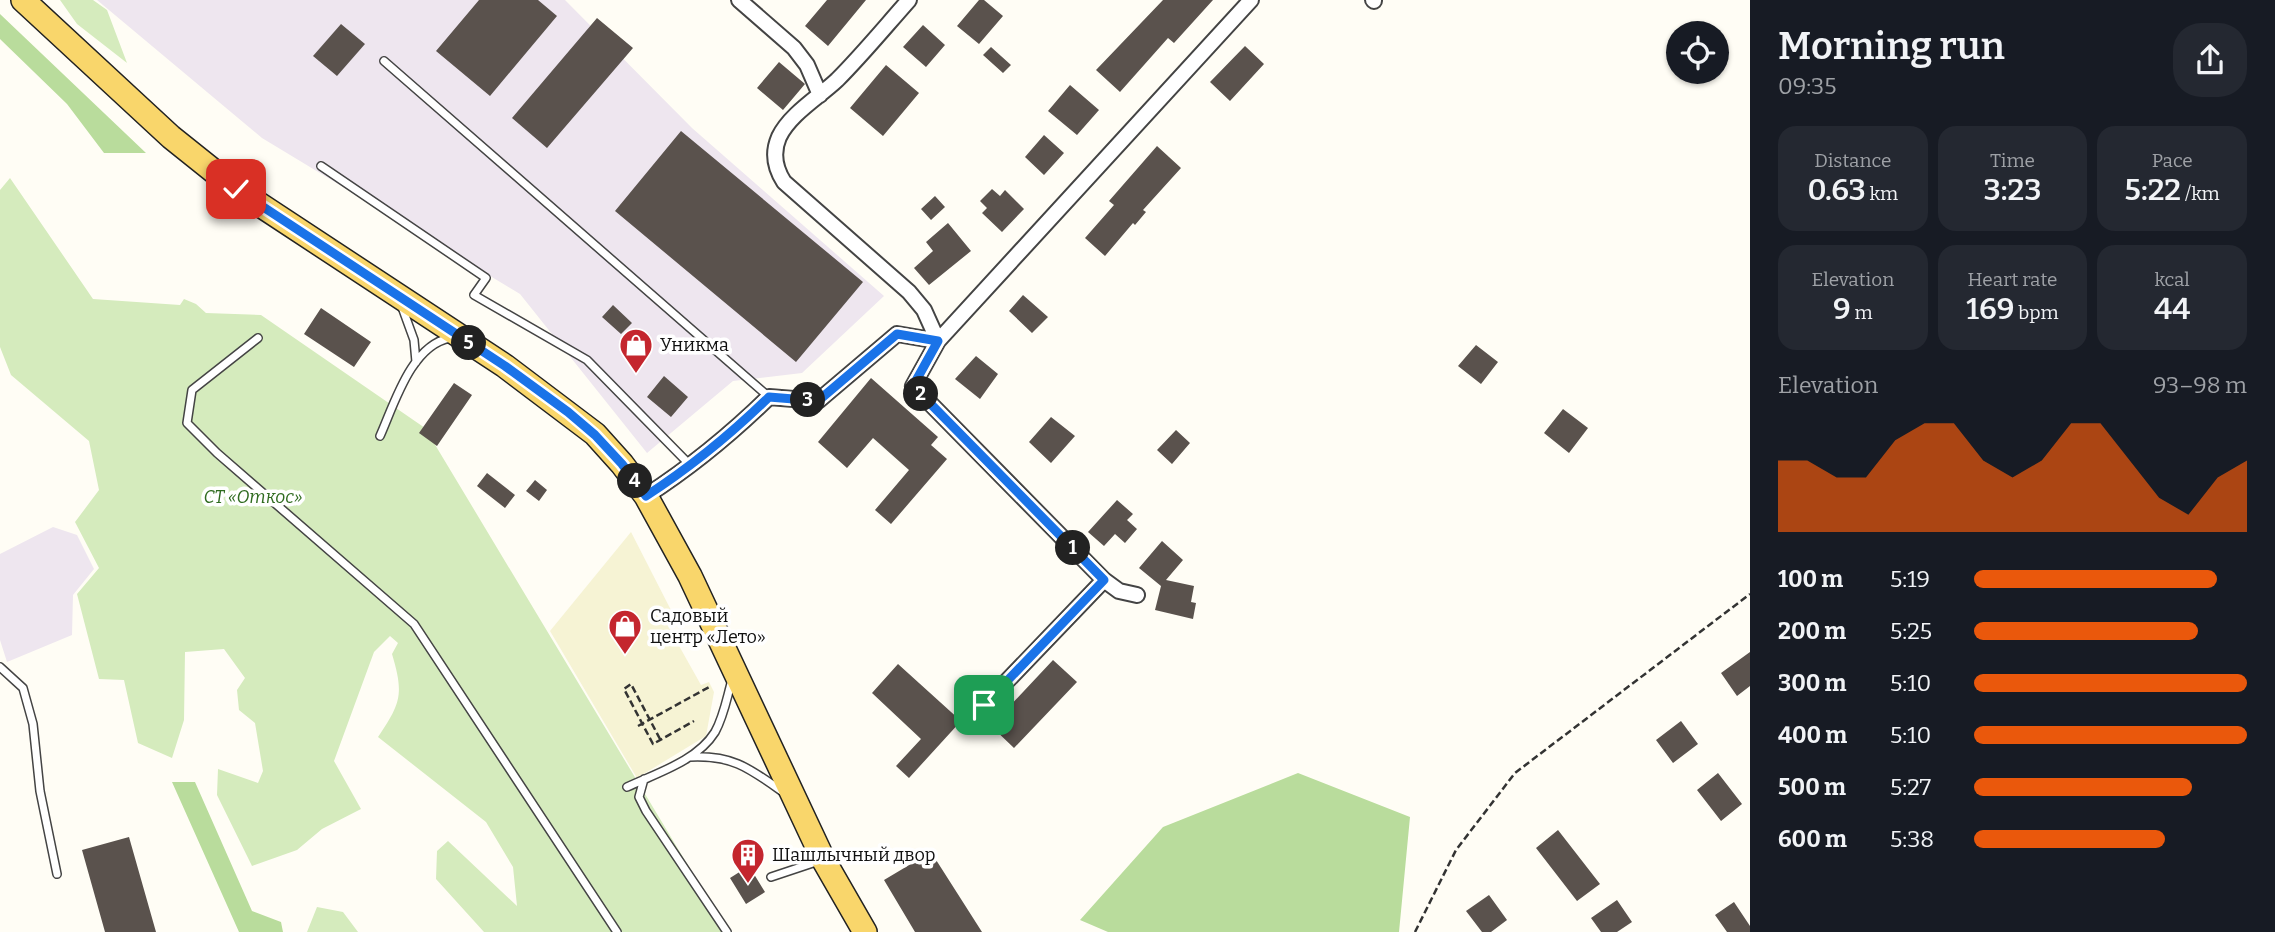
<!DOCTYPE html>
<html lang="en">
<head>
<meta charset="utf-8">
<style>
	:root { --surface:#171b24; --page:#242831; --text:#f1f3f6; --muted:#9ea1a6; --accent:#ea580c }
	body { margin:0; font-family:Bitter,serif; background:var(--page); color:var(--text); height:100vh; display:flex; flex-direction:column; font-size:26px; white-space:nowrap }
	* { box-sizing:border-box; margin:0 }
	p { font-size:23px; color:var(--muted) }
	.icon { flex:none; width:38px; height:38px; fill:none; stroke:currentColor; stroke-width:2; stroke-linecap:round; stroke-linejoin:round }
	.map { position:relative; flex:1; overflow:hidden }
	.details { display:flex; flex-direction:column; background:var(--surface); width:525px }
	.details>* { flex:none }
	.tools { position:absolute; left:1666px; top:21px; display:grid; gap:14px }
	.tools a { display:grid; place-items:center; width:63px; height:63px; border-radius:50%; background:var(--surface); box-shadow:0 2px 5px #0004; font-size:35px }
	.pin { position:absolute; display:grid; place-items:center; width:60px; height:60px; color:#fff; margin:-30px; border-radius:14px; box-shadow:0 4px 10px #0006 }
	.km { position:absolute; width:35px; height:35px; margin:-18px; border-radius:50%; background:#222; color:#fff; font-size:19px; line-height:35px; text-align:center }
	.round { display:grid; place-items:center; flex:none; width:74px; height:74px; border-radius:28px; background:var(--page) }
	.summary { display:flex; align-items:center; justify-content:space-between; height:119px; padding:0 28px }
	h1 { font-size:38px; font-weight:600; line-height:52px }
	.figures { display:grid; grid-template-columns:repeat(3,1fr); gap:10px; height:119px; padding:7px 28px }
	.figures div { display:grid; align-content:center; border-radius:18px; background:var(--page); text-align:center }
	.figures b { font-size:30px; font-weight:600 }
	.figures small { font-size:19px; font-weight:400 }
	.figures p { font-size:19px }
	.chart { height:196px; padding:14px 28px }
	.chart p { display:flex; justify-content:space-between }
	.chart svg { width:100%; height:126px; margin-top:7px; fill:var(--accent); opacity:.7 }
	ul { padding:0 28px; list-style:none; font-size:23px }
	li { display:grid; grid-template-columns:112px 84px 1fr; align-items:center; height:52px }
	li i { height:18px; border-radius:9px; background:var(--accent) }
	main { display:flex; flex:1; min-height:0 }
	.map>svg:first-child { display:block }
	.industrial { fill:#eee6ef }
	.farmland { fill:#f6f3d4 }
	.green { fill:#d5ebbd }
	.forest { fill:#b9dc9c }
	.building { fill:#5a524d }
	.lines { fill:none; stroke-linecap:round; stroke-linejoin:round }
	.service-casing { stroke:#444; stroke-width:10 }
	.minor-casing { stroke:#444; stroke-width:18 }
	.primary-casing { stroke:#222; stroke-width:26 }
	.path { stroke:#333; stroke-width:2.5; stroke-dasharray:7 3.5; stroke-linecap:butt }
	.service { stroke:#fff; stroke-width:7 }
	.minor { stroke:#fff; stroke-width:14 }
	.primary { stroke:#f9d66b; stroke-width:23 }
	.route-casing { stroke:#fff; stroke-width:14 }
	.route { stroke:#1a73e8; stroke-width:9 }
	.labels { text-anchor:middle; dominant-baseline:central; stroke-width:7; stroke-linejoin:round; paint-order:stroke }
	.poi-label { font-size:18px; fill:#111; stroke:#fff; text-anchor:start }
	.park-label { font-size:18px; font-style:italic; fill:#2f6b1f; stroke:#fff }
</style>
</head>
<body>
<main>
<div class="map">
<svg width="1750" height="932" viewBox="0 0 1750 932">
	<rect width="100%" height="100%" fill="#fffdf5"/>
	<path class="industrial" d="M97,0H565L692,128L884,296L802,373L733,381L647,453L520,294L262,138Z
		M53,527L77,535L94,569L73,595L72,635L7,662L0,640V554Z"/>
	<path class="farmland" d="M631,532L675,618L669,628L701,685L709,682L714,692L706,736L637,778L550,631Z"/>
	<path class="green" d="M60,0H93L107,10L127,63L77,24Z
		M10,178L93,299L180,305L184,299L196,304L206,313L261,315L425,428L728,932H484L436,879L437,851L448,841L517,906L513,867L486,822L378,737C401,703 404,694 392,654L398,643L390,636L374,652L334,761L361,809L322,829L297,850L252,866L217,795L218,769L258,783L263,771L255,723L239,710L237,690L245,678L224,649L185,652L184,720L172,758L138,743L124,680L99,679L77,594L99,568L75,522L99,490L89,441L11,375L0,347V190Z
		M317,907L343,912L358,932H307Z"/>
	<path class="forest" d="M0,14L146,153H104L67,104L0,39Z
		M1298,773L1410,817L1399,932H1108L1080,920L1163,827Z
		M172,782H195L252,911L281,922L283,932H239Z"/>
	<path class="building" d="M479,0H538L557,16L490,96L436,51Z
		M827,0H866L828,46L805,26Z
		M979,0H984L1003,16L979,44L957,26Z
		M1163,0H1213L1174,43L1168,38L1120,92L1096,70Z
		M597,18L633,48L547,148L512,118Z
		M341,24L365,44L337,76L313,56Z
		M923,25L945,45L926,67L903,47Z
		M1245,46L1264,64L1230,101L1210,82Z
		M991,47L1011,65L1003,73L983,55Z
		M779,62L805,84L783,110L757,88Z
		M886,65L919,93L883,136L850,108Z
		M1070,85L1099,110L1077,135L1048,111Z
		M681,131L863,282L796,362L615,211Z
		M1044,135L1064,153L1044,175L1025,157Z
		M1157,146L1181,168L1143,210L1146,212L1135,225L1133,223L1105,256L1085,238L1114,205L1109,201Z
		M992,189L1000,196L1005,190L1024,209L1002,232L982,213L987,208L980,201Z
		M935,196L945,207L931,220L921,209Z
		M948,223L971,251L929,285L914,268L933,251L926,242Z
		M1023,295L1048,317L1032,333L1009,311Z
		M613,305L632,323L621,334L602,317Z
		M321,308L371,342L354,367L304,334Z
		M1476,345L1498,362L1481,384L1458,366Z
		M976,356L998,374L980,399L955,379Z
		M664,376L688,397L671,417L647,397Z
		M871,378L938,437L931,445L947,459L891,524L875,510L909,470L873,438L847,468L818,442Z
		M454,383L472,395L437,446L419,433Z
		M1563,409L1588,428L1569,453L1544,433Z
		M1051,417L1075,436L1051,463L1029,442Z
		M1176,430L1190,443L1172,464L1157,450Z
		M487,473L515,495L505,508L477,486Z
		M535,480L547,490L539,501L526,491Z
		M1117,500L1133,514L1127,520L1137,529L1125,543L1115,534L1104,546L1088,532Z
		M1162,541L1183,560L1166,580L1194,586L1191,602L1196,603L1193,619L1155,610L1161,586L1139,568Z
		M1750,652V686L1737,696L1721,673Z
		M1053,660L1077,682L1014,748L991,726Z
		M898,664L961,721L909,778L896,766L921,739L872,693Z
		M1681,721L1698,744L1673,763L1656,740Z
		M1718,773L1742,804L1721,821L1697,790Z
		M1558,830L1600,884L1577,901L1536,848Z
		M129,837L156,932H105L82,850Z
		M931,852L982,932H915L884,880Z
		M749,866L765,892L746,904L730,878Z
		M1489,895L1507,920L1491,932H1482L1466,911Z
		M1617,900L1632,922L1617,932H1601L1591,918Z
		M1734,902L1750,926V932H1727L1715,915Z"/>
	<g class="lines">
		<defs>
			<path id="service" d="M384,61L769,397
				M321,166L486,278L474,295L587,360L691,466
				M402,307L414,340L416,362
				M258,338L192,390L187,423L217,453L414,624L617,932
				M380,436C394,405 411,345 450,338
				M0,667L23,688L33,724L40,791L57,874
				M690,757C733,755 749,768 783,792
				M644,779L639,797L646,811L727,932
				M627,787C657,773 697,761 715,732C724,716 727,697 732,680
				M771,877L819,861"/>
			<path id="minor" d="M739,0L794,48L807,65L820,95
				M909,0C885,27 862,55 837,80C819,97 790,114 779,137C772,153 775,168 784,182L909,292L924,310L938,341
				M1373,0L1374,1
				M646,496C691,467 730,435 769,397L818,401L897,334L938,341
				M1137,595L1119,591L1104,580L913,386L938,341L1251,0
				M984,705L1104,580"/>
			<path id="primary" d="M23,0L171,137L236,189L505,366L595,434L622,464L646,496L690,576L823,859L865,932"/>
		</defs>
		<use href="#service" class="service-casing"/>
		<use href="#minor" class="minor-casing"/>
		<use href="#primary" class="primary-casing"/>
		<path class="path" d="M638,726L711,686
			M660,739L631,684L624,689L653,744L694,721
			M1415,932L1456,850L1515,773L1750,594"/>
		<use href="#service" class="service"/>
		<use href="#minor" class="minor"/>
		<use href="#primary" class="primary"/>
	</g>
	<g class="lines">
		<defs>
			<path id="route" d="M236,189L505,366L568,412L595,435L622,464L646,496C691,467 730,435 769,397L818,401L897,334L938,341L913,386L1104,580L984,705"/>
		</defs>
		<use href="#route" class="route-casing"/>
		<use href="#route" class="route"/>
	</g>
	<defs>
		<symbol id="shop-pin" viewBox="-11 -11 22 30"><path d="M0 17L-7.5 6A9.5 9.5 0 1 1 7.5 6Z" fill="#c4262e" stroke="#fff"/><path d="M-5-2.5h2.3a2.7 3.5 0 0 1 5.4 0H5L5.5 6h-11ZM-1.5-2.5h3a1.5 2.3 0 0 0-3 0Z" fill="#fff"/></symbol>
		<symbol id="building-pin" viewBox="-11 -11 22 30"><path d="M0 17L-7.5 6A9.5 9.5 0 1 1 7.5 6Z" fill="#c4262e" stroke="#fff"/><path d="M-4-6H4V6H1V3H-1V6H-4ZM-2.5-4.3h1.7v1.8h-1.7ZM.8-4.3h1.7v1.8H.8ZM-2.5-1h1.7V.8h-1.7ZM.8-1h1.7V.8H.8Z" fill="#fff"/></symbol>
	</defs>
	<g fill-rule="evenodd">
		<use href="#shop-pin" x="617" y="326" width="38" height="52"/>
		<use href="#shop-pin" x="606" y="607" width="38" height="52"/>
		<use href="#building-pin" x="729" y="836" width="38" height="52"/>
	</g>
	<g class="labels">
		<g class="poi-label">
			<text x="660" y="345">Уникма</text>
			<text x="650" y="616">Садовый<tspan x="650" dy="21">центр «Лето»</tspan></text>
			<text x="772" y="855">Шашлычный двор</text>
		</g>
		<g class="park-label">
			<text x="253" y="497">СТ «Откос»</text>
		</g>
	</g>
</svg>
<div class="tools">
<a><svg class="icon" aria-label="locate" viewBox="0 0 24 24"><circle cx="12" cy="12" r="6"/><path d="M12 2v4M12 18v4M2 12h4M18 12h4"/></svg></a>
</div>
<div class="pin" style="left:984px;top:705px;background:#1e9e55"><svg class="icon" aria-label="arrive" viewBox="0 0 24 24"><path d="M6 21V4h12l-3 4 3 4H6"/></svg></div>
<div class="pin" style="left:236px;top:189px;background:#d93025"><svg class="icon" aria-label="check" viewBox="0 0 24 24"><path d="M5 12l5 5 9-10"/></svg></div>
<b class="km" style="left:1073px;top:548px">1</b>
<b class="km" style="left:921px;top:394px">2</b>
<b class="km" style="left:808px;top:400px">3</b>
<b class="km" style="left:635px;top:481px">4</b>
<b class="km" style="left:469px;top:343px">5</b>
</div>
<section class="details">
<div class="summary"><div><h1>Morning run</h1><p>09:35</p></div><a class="round"><svg class="icon" aria-label="share" viewBox="0 0 24 24"><path d="M12 15V3M7 8l5-5 5 5M5 13v7h14v-7"/></svg></a></div>
<div class="figures">
<div><p>Distance</p><b>0.63<small> km</small></b></div>
<div><p>Time</p><b>3:23</b></div>
<div><p>Pace</p><b>5:22<small> /km</small></b></div>
</div>
<div class="figures">
<div><p>Elevation</p><b>9<small> m</small></b></div>
<div><p>Heart rate</p><b>169<small> bpm</small></b></div>
<div><p>kcal</p><b>44</b></div>
</div>
<div class="chart"><p><span>Elevation</span>93–98 m</p>
<svg viewBox="0 0 160 44" preserveAspectRatio="none"><path d="M0 44V19L10 19L20 25L30 25L40 12L50 6L60 6L70 19L80 25L90 19L100 6L110 6L120 19L130 32L140 38L150 25L160 19V44z"/></svg>
</div>
<ul>
<li><b>100 m</b>5:19<i style="width:89%"></i></li>
<li><b>200 m</b>5:25<i style="width:82%"></i></li>
<li><b>300 m</b>5:10<i style="width:100%"></i></li>
<li><b>400 m</b>5:10<i style="width:100%"></i></li>
<li><b>500 m</b>5:27<i style="width:80%"></i></li>
<li><b>600 m</b>5:38<i style="width:70%"></i></li>
</ul>
</section>
</main>
</body>
</html>
